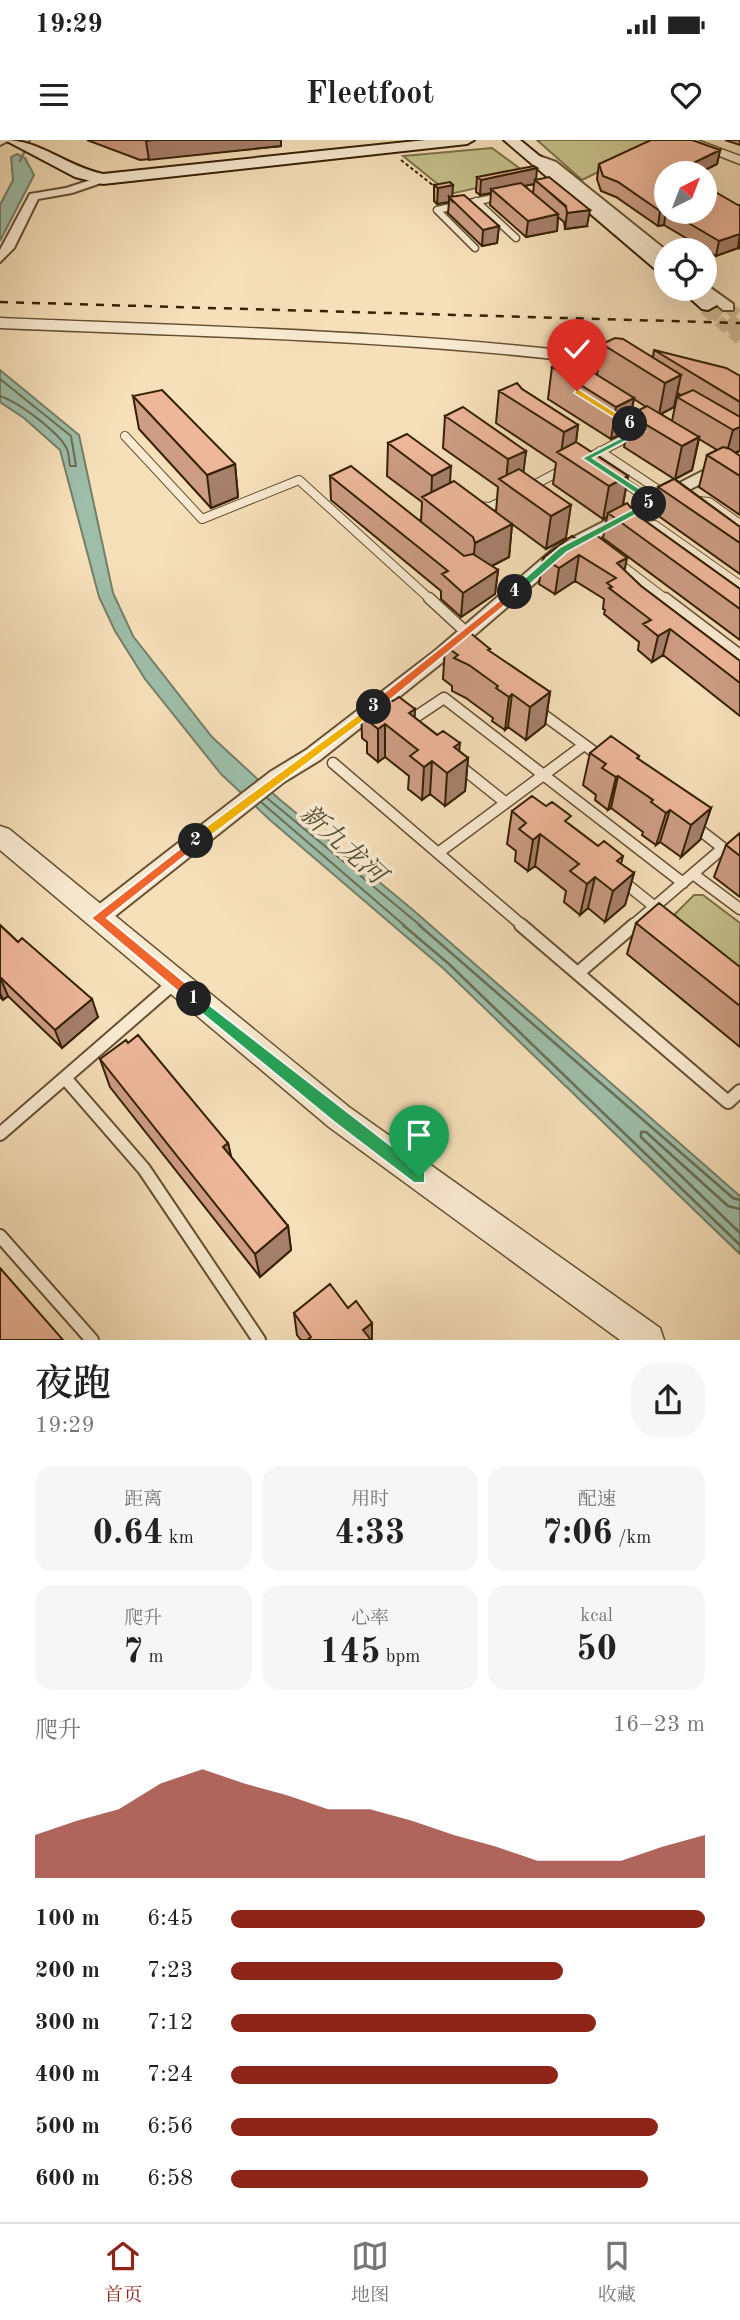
<!DOCTYPE html>
<html lang="zh">
<head>
<meta charset="utf-8">
<style>
	:root { --surface:#fff; --page:#f6f6f6; --text:#222; --muted:#767676; --line:#e0e0e0; --accent:#8f2418 }
	body { margin:0; font-family:"Old Standard TT","Noto Serif SC",serif; background:var(--page); color:var(--text); height:100vh; display:flex; flex-direction:column; font-size:26px; white-space:nowrap }
	* { box-sizing:border-box; margin:0 }
	p { font-size:23px; color:var(--muted) }
	.icon { flex:none; width:38px; height:38px; fill:none; stroke:currentColor; stroke-width:2; stroke-linecap:round; stroke-linejoin:round }
	.map { position:relative; height:1200px; overflow:hidden }
	.sheet { display:flex; flex-direction:column; background:var(--surface); flex:1 }
	.sheet>* { flex:none }
	.needle { width:46px; rotate:42deg }
	.buttons { position:absolute; left:654px; top:21px; display:grid; gap:14px }
	.buttons a { display:grid; place-items:center; width:63px; height:63px; border-radius:50%; background:var(--surface); box-shadow:0 7px 28px #0002; font-size:35px }
	.pin { position:absolute; display:grid; place-items:center; width:60px; height:60px; color:#fff; margin:-72px -30px; border-radius:50% 50% 50% 0; rotate:-45deg; box-shadow:0 0 7px #0007 }
	.pin .icon { rotate:45deg }
	.km { position:absolute; width:35px; height:35px; margin:-18px; border-radius:50%; background:#222; color:#fff; font-size:19px; line-height:35px; text-align:center }
	.round { display:grid; place-items:center; flex:none; width:74px; height:74px; border-radius:28px; background:var(--page) }
	.summary { display:flex; align-items:center; justify-content:space-between; height:119px; padding:0 35px }
	h1 { font-size:38px; font-weight:600; line-height:52px }
	.stats { display:grid; grid-template-columns:repeat(3,1fr); gap:10px; height:119px; padding:7px 35px }
	.stats div { display:grid; align-content:center; border-radius:18px; background:var(--page); text-align:center }
	.stats b { font-size:35px; font-weight:600 }
	.stats small { font-size:19px; font-weight:400 }
	.stats p { font-size:19px }
	.chart { height:196px; padding:14px 35px }
	.chart p { display:flex; justify-content:space-between }
	.chart svg { width:100%; height:126px; margin-top:7px; fill:var(--accent); opacity:.7 }
	ul { padding:0 35px; list-style:none; font-size:23px }
	li { display:grid; grid-template-columns:112px 84px 1fr; align-items:center; height:52px }
	li i { height:18px; border-radius:9px; background:var(--accent) }
	.status { display:flex; justify-content:space-between; align-items:center; height:49px; padding:0 35px; background:var(--surface); direction:ltr }
	.status svg { height:19px; fill:currentColor }
	header { display:flex; justify-content:space-between; align-items:center; height:91px; padding:0 35px; background:var(--surface); font-size:32px; font-weight:600 }
	.dock { display:flex; justify-content:space-around; align-items:center; height:98px; border-top:2px solid var(--line); background:var(--surface); font-size:19px; color:var(--muted) }
	.dock a { display:grid; justify-items:center; gap:4px }
	.dock .on { color:var(--accent) }
	.map>svg:first-child { display:block }
	.green { fill:#c4c08a; stroke:#7d7047; stroke-width:2 }
	.water { fill:#9ebea9; stroke:#747f67; stroke-width:2 }
	.lines { fill:none; stroke-linecap:round; stroke-linejoin:round }
	.shore-far1 { stroke:#6a6f56; stroke-width:2 }
	.shore { stroke:#6a6f56; stroke-width:2.5 }
	.stream { stroke:#747f67; stroke-width:2.5 }
	.minor-tunnel { stroke:#d0ba96; stroke-width:12; stroke-dasharray:12 6; stroke-linecap:butt }
	.secondary-tunnel { stroke:#d0ba96; stroke-width:17; stroke-dasharray:17 8; stroke-linecap:butt }
	.service-far3-casing { stroke:#665032; stroke-width:9 }
	.service-far2-casing { stroke:#665032; stroke-width:10 }
	.service-far1-casing { stroke:#665032; stroke-width:13 }
	.service-casing { stroke:#665032; stroke-width:16 }
	.minor-casing { stroke:#665032; stroke-width:4 }
	.tertiary-casing { stroke:#665032; stroke-width:3 }
	.secondary-casing { stroke:#362004; stroke-width:4 }
	.path { stroke:#362004; stroke-width:2; stroke-dasharray:3.5 2.5; stroke-linecap:butt }
	.service-far3 { stroke:#f9ebd2; stroke-width:6 }
	.service-far2 { stroke:#f9ebd2; stroke-width:8 }
	.service-far1 { stroke:#f9ebd2; stroke-width:10 }
	.service { stroke:#f9ebd2; stroke-width:12 }
	.minor { fill:#f9ebd2; fill-rule:evenodd }
	.tertiary { fill:#f9ebd2; fill-rule:evenodd }
	.secondary { fill:#f9ebd2; fill-rule:evenodd }
	.rail { stroke:#362004; stroke-width:2.5; stroke-dasharray:8 8; stroke-linecap:butt }
	.wall { fill:#cd9d84; stroke:#362004; stroke-width:2; fill-rule:evenodd }
	.shaded-wall { fill:#a7806c; stroke:#362004; stroke-width:2 }
	.building { fill:#eeb79a; stroke:#362004; stroke-width:2 }
	.split-1 { fill:#22a559; stroke:#fff; stroke-width:2 }
	.split-2 { fill:#f0652b; stroke:#fff; stroke-width:2 }
	.split-3 { fill:#f5b400; stroke:#fff; stroke-width:2 }
	.split-4 { fill:#f0652b; stroke:#fff; stroke-width:2 }
	.split-5 { fill:#22a559; stroke:#fff; stroke-width:2 }
	.split-6 { fill:#22a559; stroke:#fff; stroke-width:2 }
	.split-7 { fill:#f5b400; stroke:#fff; stroke-width:2 }
	.labels { text-anchor:middle; dominant-baseline:central; stroke-width:7; stroke-linejoin:round; paint-order:stroke }
	.water-label { font-size:26px; font-style:italic; fill:#554f36; stroke:#f9ebd2 }
</style>
</head>
<body>
<div class="status"><b>19:29</b><svg viewBox="0 0 49 12"><path d="M0 12V9h3v3zM5 12V6h3v6zM10 12V3h3v9zM15 12V0h3v12zM26 1h20v11H26zM47 4h2v5h-2z"/></svg></div>
<header><svg class="icon" aria-label="menu" viewBox="0 0 24 24"><path d="M4 6h16M4 12h16M4 18h16"/></svg>Fleetfoot<svg class="icon" aria-label="heart" viewBox="0 0 24 24"><path d="M12 20l-8-8c-3-5 5-10 8-4 3-6 11-1 8 4z"/></svg></header>
<div class="map">
<svg width="740" height="1200" viewBox="0 0 740 1200">
	<rect width="100%" height="100%" fill="#f6e0ba"/>
	<filter id="stains"><feTurbulence type="fractalNoise" baseFrequency=".00286" numOctaves="4"/><feColorMatrix values="0 0 0 0 .2 0 0 0 0 .09 0 0 0 0 .02 0 0 0 .5 -.17"/></filter>
	<radialGradient id="worn" r=".72"><stop offset=".6" stop-color="#630" stop-opacity="0"/><stop offset="1" stop-color="#630" stop-opacity=".3"/></radialGradient>
	<path class="green" d="M537,0H663L582,40Z
		M492,8L530,36L450,54L403,16Z
		M694,755H703L740,783V835L674,775Z"/>
	<path class="water" d="M17,14L25,18L34,35L0,101V65L13,40L11,17Z
		M0,230L79,295L113,453L133,496L212,597L278,658L413,770L740,1056V1114L444,829L270,680L221,634L145,539L115,491L99,457L60,310L24,278L0,262Z"/>
	<g class="lines">
		<path class="shore-far1" d="M0,239L71,296L76,326H70C69,321 69,314 67,309C59,292 18,262 0,256
			M267,658L421,786
			M261,662L405,786"/>
		<path class="shore" d="M403,785L449,824L740,1105
			M419,785L733,1058L740,1060
			M740,1069L728,1066L646,992H641V997L740,1093"/>
		<path class="stream" d="M20,21L30,0"/>
		<path class="minor-tunnel" d="M728,167L740,177
			M705,169L740,199"/>
		<path class="secondary-tunnel" d="M708,165L740,191"/>
		<defs>
			<path id="service-far3" d="M476,61L516,98
				M475,108L437,70L502,56"/>
			<path id="service-far2" d="M125,296L202,379L299,340L431,460
				M600,311L666,355
				M584,320L636,293
				M616,337L653,362
				M528,348L564,329
				M689,360L709,362L740,384
				M476,366L490,367L508,358
				M638,387L655,385L740,445
				M616,421L667,460"/>
			<path id="service-far1" d="M429,458L467,493
				M665,458L740,515
				M537,570L601,617
				M405,573L414,578L444,558L683,743
				M333,623L523,786
				M456,623L506,663
				M438,713L584,605
				M693,734L740,769
				M620,739L655,767
				M632,786L723,708L692,684"/>
			<path id="service" d="M521,785L728,962L740,951
				M578,833L634,785
				M65,938L144,1029L259,1200
				M0,994L174,843
				M0,1096L92,1200"/>
			<path id="minor" d="M0,0H10L0,5Z
				M539,16L556,22L667,111V121L548,26L535,21V17Z
				M103,36L107,37V41L72,53L38,59L14,108L0,122V110L30,54L66,48Z
				M705,144L733,164V170H723L700,151L705,149Z
				M740,312V323L570,413L448,518L320,620L284,642L105,784L97,787L89,784L86,778L89,772L270,632L306,610L436,510L558,405Z"/>
			<path id="tertiary" d="M679,0H697L740,16V24Z
				M0,178C210,187 421,191 629,218L637,223L629,228C421,200 210,197 0,188Z
				M0,686L9,689L349,967L660,1188L664,1200H620L329,987L0,710Z"/>
			<path id="secondary" d="M5,0C40,0 68,27 103,34L426,0H474L467,4L103,44L75,37Z
				M504,0H520L667,121V135L661,134Z
				M680,149H699L717,165L708,170L702,169Z"/>
		</defs>
		<use href="#service-far3" class="service-far3-casing"/>
		<use href="#service-far2" class="service-far2-casing"/>
		<use href="#service-far1" class="service-far1-casing"/>
		<use href="#service" class="service-casing"/>
		<use href="#minor" class="minor-casing"/>
		<use href="#tertiary" class="tertiary-casing"/>
		<use href="#secondary" class="secondary-casing"/>
		<path class="path" d="M401,20L434,46"/>
		<use href="#service-far3" class="service-far3"/>
		<use href="#service-far2" class="service-far2"/>
		<use href="#service-far1" class="service-far1"/>
		<use href="#service" class="service"/>
		<use href="#minor" class="minor"/>
		<use href="#tertiary" class="tertiary"/>
		<use href="#secondary" class="secondary"/>
		<path class="rail" d="M0,162L740,183"/>
	</g>
	<path class="wall" d="M87,0H281V6L140,20Z
		M725,0H740V5Z
		M720,10L717,24L699,33H667V72H705L740,65V109L738,108L716,116L664,85L658,86L616,57L601,51L597,39L599,24Z
		M477,37L536,40L587,86L565,89L564,82L558,77L557,91L526,97L490,65L491,53L480,55L476,52ZM534,44L533,54L524,46Z
		M434,45L499,86L497,103L482,106L448,73L449,62L437,64L434,61Z
		M602,204L653,217L654,210L740,236V311L735,313L740,316V375L699,347L707,315L717,310L699,299L692,330L675,339L740,387V434L653,372L658,347L674,339L624,307L627,291L611,299L548,259L552,227L597,235ZM677,253L681,255L677,257L672,281L661,274L674,267ZM634,259L646,267L631,274Z
		M522,249L578,285L576,302L628,336L623,365L740,449V500L603,398L607,377L603,379L553,344L556,323L496,283L499,251Z
		M133,256L235,324L238,357L211,368L139,289Z
		M445,276L526,311L523,332L566,398L546,409L512,384L509,417L492,426L498,430L495,454L461,477L441,459V451L331,360L330,336L421,381L422,362L387,336L388,303L496,372L498,347L443,308Z
		M572,396L625,431L641,446L740,521V576L663,515L652,522L638,510L639,502L604,474L605,470L603,469L604,459L575,441L555,454L539,444L543,418Z
		M445,506L490,509L489,511L550,552L545,585L526,600L508,587L505,590L492,581L493,578L466,558L452,551V546L443,539Z
		M361,565L415,578L468,618L465,651L445,666L430,654L422,660L408,649L409,636L385,617L378,622L367,613V602L362,598Z
		M590,613L639,616L638,619L711,668L700,700L681,717L660,702L656,705L642,695L643,692L611,668L608,670L595,660L596,655L583,645Z
		M512,671L569,684L598,706L623,716L621,724L634,733L625,765L605,782L588,768L580,775L564,762L566,751L535,726L528,731L515,721L516,711L507,704Z
		M740,693V757L714,737L726,705Z
		M636,783L740,827V907L627,814Z
		M0,785L98,877L62,908L8,856L3,860L0,857Z
		M100,919L228,1003L231,1017L288,1086L291,1110L260,1137L110,947Z
		M348,1168L372,1183V1200H301L297,1195L294,1173Z"/>
	<path class="shaded-wall" d="M154,0H281V6L149,20L146,1Z
		M720,10L717,24L699,33H682L683,28Z
		M537,28L536,41L535,40L534,44L495,52L491,49V53L480,55L481,40Z
		M453,45L452,61L449,57V62L437,64L438,48Z
		M590,70L587,86L565,89L567,73Z
		M666,70L664,85L658,86L660,71Z
		M558,74L557,91L526,97L528,81Z
		M499,86L497,103L482,106L483,90Z
		M740,94L738,108L716,116L719,101Z
		M681,235L674,267L659,275L665,243Z
		M634,258L627,291L611,299L616,267Z
		M578,285L574,318L561,314L564,292Z
		M740,287V311L726,315L733,290Z
		M699,297L692,330L675,339L682,306Z
		M526,311L522,344H506L508,319Z
		M235,324L238,357L211,368L207,335Z
		M451,326L449,359L431,364L432,336Z
		M628,336L622,369L608,373L607,377L603,379L609,346Z
		M571,365L566,398L546,409L551,376Z
		M512,384L509,417L472,436L475,403Z
		M579,415L575,441L555,454L559,428Z
		M627,418L622,443L617,423Z
		M498,430L495,454L461,477L463,453Z
		M670,489L663,515L652,522L658,496Z
		M550,552L545,585L526,600L530,567Z
		M512,554L508,587L505,590L509,557Z
		M415,569L414,602L409,573Z
		M385,584V617L378,622V589Z
		M460,603L458,625L468,618L465,651L445,666L447,633L454,607Z
		M432,621L430,654L422,660L424,627Z
		M618,636L611,668L608,670L616,637Z
		M711,668L700,700L681,717L691,685Z
		M670,670L660,702L656,705L666,673Z
		M540,694L535,726L528,731L533,700Z
		M634,733L625,765L605,782L613,751Z
		M595,737L588,768L580,775L587,744Z
		M0,837L8,856L3,860L0,853Z
		M92,859L98,877L62,908L55,890Z
		M228,1003L234,1030L223,1007Z
		M288,1086L291,1110L260,1137L255,1114Z
		M372,1183V1200H364L363,1190Z"/>
	<path class="building" d="M651,0H692L720,10L683,28L693,33H667V70L660,71L618,42L603,36L599,24Z
		M534,26L537,28L481,40L477,37Z
		M549,37L590,70L567,73L566,66L535,40Z
		M450,42L453,45L438,48L434,45Z
		M521,43L558,74L528,81L491,49Z
		M705,46L738,65H740V94L719,101L670,72H705Z
		M464,55L499,86L483,90L449,57Z
		M615,198L623,199L681,235L665,243L602,204Z
		M654,210L726,228L740,236V262Z
		M570,218L634,258L616,267L552,227Z
		M517,243L522,249L578,285L564,292L499,251Z
		M162,250L235,324L207,335L133,256Z
		M693,250L740,277V287L733,290L677,257Z
		M647,266L699,297L682,306L630,275Z
		M463,267L526,311L508,319L445,276Z
		M407,294L451,326L432,336L388,303Z
		M576,302L628,336L609,346L557,312Z
		M723,307L730,309L740,316V336L707,315Z
		M351,326L464,416L473,414L498,430L463,453L442,434L448,431L330,336Z
		M519,329L571,365L551,376L499,339Z
		M674,339L740,387V403L658,347Z
		M454,341L512,384L475,403L473,397L422,357Z
		M627,363L637,375L740,449V469L608,373Z
		M592,392L627,418L617,423L641,446L740,521V543L670,489L658,496L643,484L651,480L609,448L612,447L607,443L616,438L579,415L559,428L543,418L572,396L577,399Z
		M468,491L490,509L488,510L550,552L530,567L512,554L509,557L496,548L498,546L469,525L454,518L458,515L445,506Z
		M382,552L393,561L399,557L415,569L409,573L437,595L443,591L460,603L454,607L468,618L447,633L432,621L424,627L410,616L418,610L385,584L378,589L367,580L374,575L361,565Z
		M611,596L639,616L637,618L711,668L691,685L670,670L666,673L651,662L653,660L618,636L616,637L602,628L606,624L590,613Z
		M532,656L546,666L552,662L571,676L565,681L598,706L604,701L623,716L617,721L634,733L613,751L595,737L587,744L570,731L579,724L540,694L533,700L519,689L526,683L512,671Z
		M740,693V716L726,705Z
		M659,763L740,827V866L636,783Z
		M0,785L18,802L22,798L92,859L55,890L0,837Z
		M138,895L228,1003L223,1007L288,1086L255,1114L100,919L126,900L128,903Z
		M0,1128L63,1200H0Z
		M330,1144L348,1168L356,1161L372,1183L363,1190L371,1200H307L311,1197L294,1173Z"/>
	<path class="split-1" d="M194,853L425,1032V1043H414L334,982L189,863V854Z"/>
	<path class="split-2" d="M196,696L202,701L200,704L107,778L199,854V863L194,865L91,778Z"/>
	<path class="split-3" d="M374,563L378,564V570L200,704H192V697Z"/>
	<path class="split-4" d="M515,448L521,452L519,454L378,570H370V564Z"/>
	<path class="split-5" d="M649,361L652,366L567,412L519,454H512V449L560,407Z"/>
	<path class="split-6" d="M627,282H633L645,291L593,318L657,360L652,366H646L647,361L582,318L634,291L627,286Z"/>
	<path class="split-7" d="M577,249L580,250L634,284L627,286L574,253Z"/>
	<g class="labels">
		<g class="water-label">
			<text transform="translate(342 705) rotate(42)">新九龙河</text>
		</g>
	</g>
	<rect width="100%" height="100%" filter="url(#stains)"/>
	<rect width="100%" height="100%" fill="url(#worn)"/>
</svg>
<div class="buttons">
<a><svg class="needle" viewBox="-14 -14 28 28"><path d="M0-13l5 13h-10z" fill="#e53935"/><path d="M0 13l5-13h-10z" fill="#767676"/></svg></a>
<a><svg class="icon" aria-label="locate" viewBox="0 0 24 24"><circle cx="12" cy="12" r="6"/><path d="M12 2v4M12 18v4M2 12h4M18 12h4"/></svg></a>
</div>
<div class="pin" style="left:419px;top:1037px;background:#1e9e55"><svg class="icon" aria-label="arrive" viewBox="0 0 24 24"><path d="M6 21V4h12l-3 4 3 4H6"/></svg></div>
<div class="pin" style="left:577px;top:251px;background:#d93025"><svg class="icon" aria-label="check" viewBox="0 0 24 24"><path d="M5 12l5 5 9-10"/></svg></div>
<b class="km" style="left:194px;top:859px">1</b>
<b class="km" style="left:196px;top:701px">2</b>
<b class="km" style="left:374px;top:567px">3</b>
<b class="km" style="left:515px;top:452px">4</b>
<b class="km" style="left:649px;top:364px">5</b>
<b class="km" style="left:630px;top:284px">6</b>
</div>
<section class="sheet">
<div class="summary"><div><h1>夜跑</h1><p>19:29</p></div><a class="round"><svg class="icon" aria-label="share" viewBox="0 0 24 24"><path d="M12 15V3M7 8l5-5 5 5M5 13v7h14v-7"/></svg></a></div>
<div class="stats">
<div><p>距离</p><b>0.64<small> km</small></b></div>
<div><p>用时</p><b>4:33</b></div>
<div><p>配速</p><b>7:06<small> /km</small></b></div>
</div>
<div class="stats">
<div><p>爬升</p><b>7<small> m</small></b></div>
<div><p>心率</p><b>145<small> bpm</small></b></div>
<div><p>kcal</p><b>50</b></div>
</div>
<div class="chart"><p><span>爬升</span>16–23 m</p>
<svg viewBox="0 0 160 44" preserveAspectRatio="none"><path d="M0 44V29L10 24L20 20L30 11L40 6L50 11L60 15L70 20L80 20L90 24L100 29L110 33L120 38L130 38L140 38L150 33L160 29V44z"/></svg>
</div>
<ul>
<li><b>100 m</b>6:45<i style="width:100%"></i></li>
<li><b>200 m</b>7:23<i style="width:70%"></i></li>
<li><b>300 m</b>7:12<i style="width:77%"></i></li>
<li><b>400 m</b>7:24<i style="width:69%"></i></li>
<li><b>500 m</b>6:56<i style="width:90%"></i></li>
<li><b>600 m</b>6:58<i style="width:88%"></i></li>
</ul>
</section>
<nav class="dock">
<a class="on"><svg class="icon" aria-label="home" viewBox="0 0 24 24"><path d="M3 11l9-7 9 7M6 9v11h12V9"/></svg>首页</a>
<a><svg class="icon" aria-label="map" viewBox="0 0 24 24"><path d="M3 6l6-2 6 2 6-2v14l-6 2-6-2-6 2zM9 4v14M15 6v14"/></svg>地图</a>
<a><svg class="icon" aria-label="saved" viewBox="0 0 24 24"><path d="M7 4h10v16l-5-4-5 4z"/></svg>收藏</a>
</nav>
</body>
</html>
